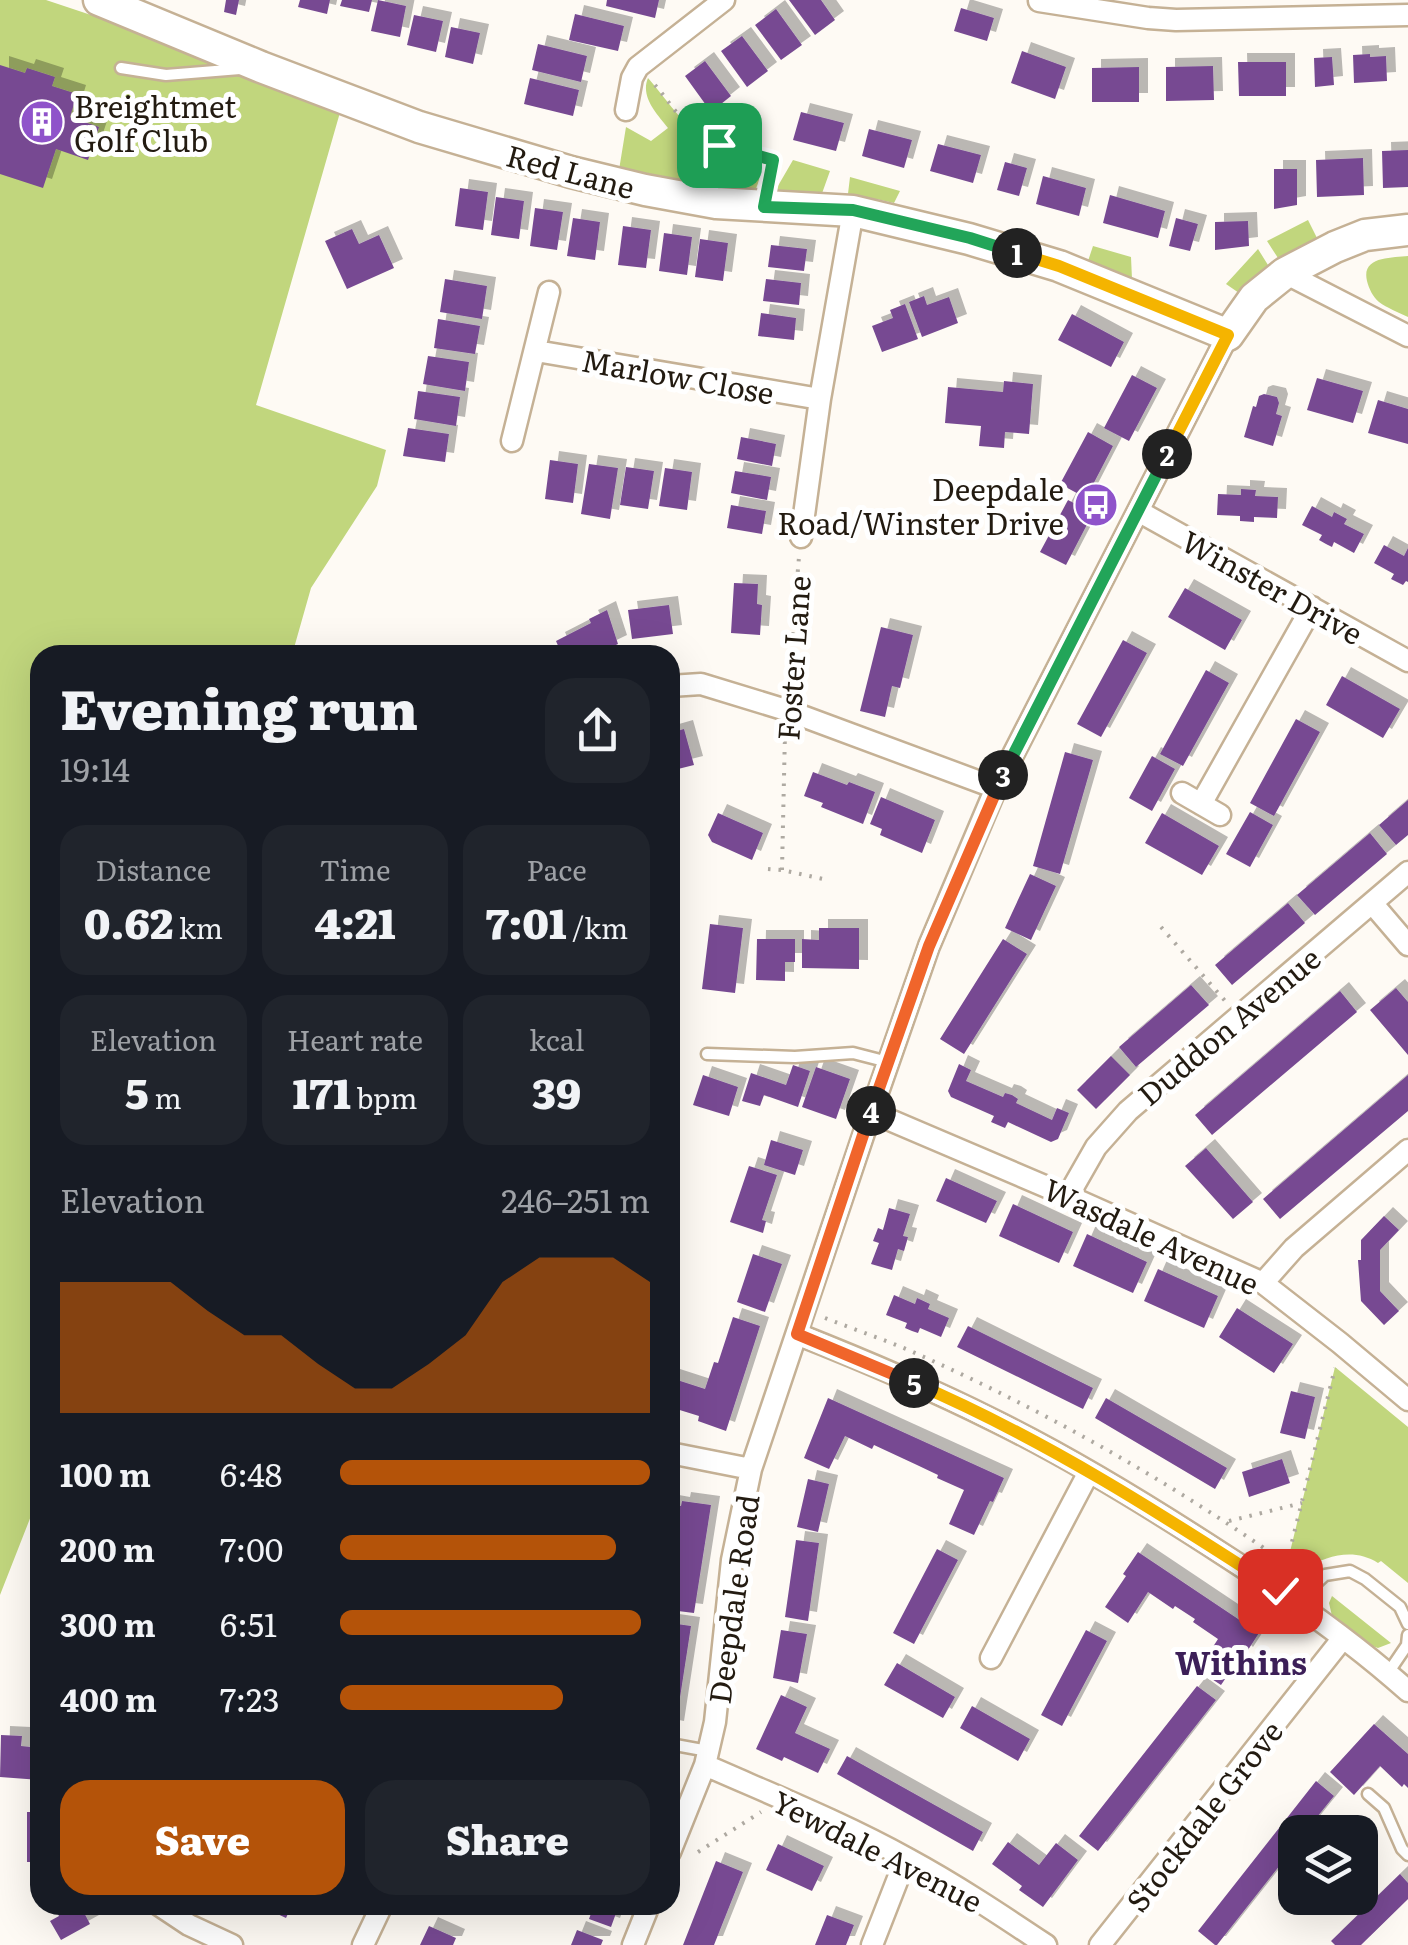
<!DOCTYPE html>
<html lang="en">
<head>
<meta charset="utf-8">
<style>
	:root { --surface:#171b24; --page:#20242c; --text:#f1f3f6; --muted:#9ea1a6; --accent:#b45309 }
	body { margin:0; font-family:Literata,serif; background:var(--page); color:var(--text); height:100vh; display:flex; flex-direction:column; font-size:38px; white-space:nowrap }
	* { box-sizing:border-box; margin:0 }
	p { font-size:32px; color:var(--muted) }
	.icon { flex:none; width:55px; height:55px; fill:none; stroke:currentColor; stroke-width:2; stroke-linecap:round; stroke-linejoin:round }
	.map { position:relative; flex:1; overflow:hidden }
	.panel { position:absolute; left:30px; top:645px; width:650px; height:1270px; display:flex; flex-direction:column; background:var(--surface); border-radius:30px; box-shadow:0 10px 40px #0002 }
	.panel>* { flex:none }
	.fabs { position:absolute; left:1278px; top:1815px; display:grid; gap:20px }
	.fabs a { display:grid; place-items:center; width:100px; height:100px; border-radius:20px; background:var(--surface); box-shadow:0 10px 40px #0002; font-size:50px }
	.pin { position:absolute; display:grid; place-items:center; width:85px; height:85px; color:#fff; margin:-42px; border-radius:20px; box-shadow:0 5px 15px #0006 }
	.km { position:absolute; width:50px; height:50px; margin:-25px; border-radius:50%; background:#222; color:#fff; font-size:28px; line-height:50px; text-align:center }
	.round { display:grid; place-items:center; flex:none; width:105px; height:105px; border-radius:30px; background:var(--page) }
	.summary { display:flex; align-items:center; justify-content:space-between; height:170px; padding:0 30px }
	h1 { font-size:55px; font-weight:800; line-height:75px }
	.metrics { display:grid; grid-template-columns:repeat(3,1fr); gap:15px; height:170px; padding:10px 30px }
	.metrics div { display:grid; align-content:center; border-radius:25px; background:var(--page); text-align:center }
	.metrics b { font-size:42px; font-weight:800 }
	.metrics small { font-size:28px; font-weight:400 }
	.metrics p { font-size:28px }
	.chart { height:280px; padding:20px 30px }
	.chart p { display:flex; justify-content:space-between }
	.chart svg { width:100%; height:180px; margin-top:10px; fill:var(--accent); opacity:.7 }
	.button { display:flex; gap:20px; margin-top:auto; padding:20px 30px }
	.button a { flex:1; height:115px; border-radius:30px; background:var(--accent); color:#fff; font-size:40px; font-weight:800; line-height:115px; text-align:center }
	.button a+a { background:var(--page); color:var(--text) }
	ul { padding:0 30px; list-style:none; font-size:32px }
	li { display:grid; grid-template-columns:160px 120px 1fr; align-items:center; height:75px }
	li i { height:25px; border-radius:12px; background:var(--accent) }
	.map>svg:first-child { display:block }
	.green { fill:#c1d67d }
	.building { fill:#774a92; filter:url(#shadow) }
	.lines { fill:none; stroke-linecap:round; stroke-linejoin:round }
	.lane-casing { stroke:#c5b195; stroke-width:15 }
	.street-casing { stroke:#c5b195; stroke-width:25 }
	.secondary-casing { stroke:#c5b195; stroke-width:35 }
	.path { stroke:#aea9a1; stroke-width:4; stroke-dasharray:2.5 8; stroke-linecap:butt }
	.lane { stroke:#fff; stroke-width:10 }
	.street { stroke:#fff; stroke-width:20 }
	.secondary { stroke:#fff; stroke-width:30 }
	.split-1-casing { stroke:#fff; stroke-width:20 }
	.split-2-casing { stroke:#fff; stroke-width:20 }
	.split-3-casing { stroke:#fff; stroke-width:20 }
	.split-4-casing { stroke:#fff; stroke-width:20 }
	.split-5-casing { stroke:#fff; stroke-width:20 }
	.split-6-casing { stroke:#fff; stroke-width:20 }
	.split-1 { stroke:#22a559; stroke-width:12 }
	.split-2 { stroke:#f5b400; stroke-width:12 }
	.split-3 { stroke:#22a559; stroke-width:12 }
	.split-4 { stroke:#f0652b; stroke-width:12 }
	.split-5 { stroke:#f0652b; stroke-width:12 }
	.split-6 { stroke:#f5b400; stroke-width:12 }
	.labels { text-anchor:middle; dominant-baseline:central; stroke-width:10; stroke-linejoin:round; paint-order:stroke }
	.poi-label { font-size:30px; fill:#231b11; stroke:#fff; text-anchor:start }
	.street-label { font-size:30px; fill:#231b11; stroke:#fff }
	.neighbourhood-label { font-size:32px; font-weight:bold; fill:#3c1f58; stroke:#fff }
</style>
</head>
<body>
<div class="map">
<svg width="1408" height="1945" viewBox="0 0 1408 1945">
	<defs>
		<filter id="shadow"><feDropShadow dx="9" dy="-9" stdDeviation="0" flood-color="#0004"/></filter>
	</defs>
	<rect width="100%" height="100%" fill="#fefaf4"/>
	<path class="green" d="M0,0H46L130,28L341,109L256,405L386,450L377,486L311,588L292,655H40V1493L0,1595Z
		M648,78C664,96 678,119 698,133C718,148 744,152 767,159L754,194L708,188L619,170L626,127L651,141L668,128C657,114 640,97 648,78Z
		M793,160L830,171L820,199L777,197L775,191Z
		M850,177L900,191L894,203L876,199L874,203L847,202Z
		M1308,220L1317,238L1278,258L1267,241Z
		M1093,246L1131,257L1132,279L1087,264Z
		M1258,249L1268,265L1239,293L1226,284Z
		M1408,256V317C1398,312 1387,308 1379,302C1373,297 1369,289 1367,281C1361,256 1392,258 1408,256Z
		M1335,1367L1408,1427V1583L1381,1561L1378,1563C1354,1548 1328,1555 1305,1569L1288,1560Z
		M1332,1596L1391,1643L1378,1648L1372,1646L1332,1616L1329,1603Z"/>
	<path class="building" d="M226,0H239L236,15L224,12Z
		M300,0H330L327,14L298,7Z
		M342,0H372L369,12L340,6Z
		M378,0L406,6L400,37L371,31Z
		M607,0H659L655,18L606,6Z
		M789,0H821L835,20L815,35Z
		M961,8L994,18L987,41L954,31Z
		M776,9L802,45L781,60L755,25Z
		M575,14L624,26L618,51L569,40Z
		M414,15L443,21L436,52L407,45Z
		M451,27L480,33L473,64L445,57Z
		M742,36L768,71L747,87L721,51Z
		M538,44L587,56L581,82L532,70Z
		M1022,51L1066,67L1055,99L1011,83Z
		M1370,54V57L1386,56L1387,81L1354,83L1353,55Z
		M1332,57L1334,85L1315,87L1314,58Z
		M705,61L731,96L711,112L685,76Z
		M1238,62H1286V96H1239Z
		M0,65L25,73L27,68L55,77L52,86L77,94L70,117L99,127L88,160L56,149L43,188L0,174Z
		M1213,66L1214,100L1166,101V67Z
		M1139,67V102H1092V68Z
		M530,78L579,90L573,116L524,104Z
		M801,112L844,123L836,151L793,140Z
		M869,129L912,140L904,168L862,156Z
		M938,144L981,155L973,183L930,171Z
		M1408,150V187L1383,188L1382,151Z
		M1363,158L1364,195L1317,197L1316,160Z
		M1005,162L1027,168L1019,196L997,190Z
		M1274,169H1297V205L1274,209Z
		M1043,176L1086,188L1079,216L1036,204Z
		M460,188L488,192L483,230L455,226Z
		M1110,195L1165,211L1158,238L1103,223Z
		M496,197L524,201L519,239L491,235Z
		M535,208L563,212L557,250L530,246Z
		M573,218L600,222L595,260L567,256Z
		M1176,218L1198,224L1190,251L1169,246Z
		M1248,221L1249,246L1215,250V222Z
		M623,226L651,230L646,268L618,265Z
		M352,229L359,244L379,235L394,268L347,289L325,241Z
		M664,233L692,237L687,275L659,271Z
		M700,239L728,243L723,281L695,277Z
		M771,245L807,249L804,271L768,267Z
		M445,279L487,286L482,319L440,312Z
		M766,279L801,283L799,305L763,301Z
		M924,296L927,305L949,297L958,323L922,337L909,302Z
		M905,304L918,339L882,352L872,326L893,318L890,310Z
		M761,313L796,318L794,340L758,336Z
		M1072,314L1124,342L1111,367L1058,340Z
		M438,319L480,326L475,354L434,348Z
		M428,356L469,362L465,391L423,384Z
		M1132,375L1157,388L1129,441L1104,428Z
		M1317,378L1363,391L1353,423L1307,410Z
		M1004,381L1033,384L1029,434L1005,432L1004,448L979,446L981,426L945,423L948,387L1003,392Z
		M418,391L460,397L456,426L414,419Z
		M1264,394L1277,397L1279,403L1276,414L1282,416L1273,446L1244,437L1253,406L1256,407L1259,396Z
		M1378,400L1408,409V444L1368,433Z
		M408,428L449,434L445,462L403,456Z
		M1088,432L1113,446L1086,498L1060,484Z
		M741,437L776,444L772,466L737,459Z
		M550,460L578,464L573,503L545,499Z
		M589,464L618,468L610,519L581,514Z
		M626,467L654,471L648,509L620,505Z
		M665,468L692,472L687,510L659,506Z
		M735,471L771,477L767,500L731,493Z
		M1241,489L1256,490L1255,496L1278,497L1277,518L1254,517V522L1240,521V516L1217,515L1218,494L1241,495Z
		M1068,500L1093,513L1066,565L1040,552Z
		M731,505L766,511L762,534L727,528Z
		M1312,506L1332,517L1334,512L1347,519L1344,524L1364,534L1354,553L1334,542L1332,547L1326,544L1319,540L1322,535L1302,525Z
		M1384,545L1404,556L1408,548V582L1406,581L1403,585L1391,579L1394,574L1374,563Z
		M734,583L758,584L757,604L762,605L760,635L731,633Z
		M1185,588L1242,620L1225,650L1168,617Z
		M669,605L673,634L632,639L628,610Z
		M607,610L618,644L595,655H562L556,641L591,623L589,619Z
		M881,627L913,635L900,688L892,686L885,717L860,711Z
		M1123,640L1147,653L1101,737L1077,724Z
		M1206,670L1229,683L1183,766L1160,754Z
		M1342,676L1400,709L1383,738L1326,705Z
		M1296,719L1320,732L1274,816L1250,803Z
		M684,729L694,765L670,771V733Z
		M1065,752L1093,760L1060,874L1033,866Z
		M1152,756L1175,769L1152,811L1129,798Z
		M813,772L847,785L849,782L875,792L863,824L821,807L823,803L804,796Z
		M881,797L935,820L922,853L880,835L882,829L870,824Z
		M1408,800V835L1396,845L1379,825Z
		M1250,812L1273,825L1250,867L1226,854Z
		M718,813L763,833L752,860L712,842L708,835Z
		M1162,813L1219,846L1202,875L1145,843Z
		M1370,833L1387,854L1315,915L1297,895Z
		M1030,874L1056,886L1031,940L1005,928Z
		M1288,903L1305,923L1232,985L1215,965Z
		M710,924L743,928L735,993L702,989Z
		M819,928H859V969L802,968V939L819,940Z
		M757,939H795V962H785V981L756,980Z
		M1003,939L1027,954L964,1054L940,1039Z
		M1191,985L1209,1005L1136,1067L1119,1047Z
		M1396,988L1408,1002V1055L1370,1010Z
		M1340,991L1357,1012L1212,1135L1195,1115Z
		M1111,1056L1130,1075L1096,1109L1077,1090Z
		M959,1064L971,1070L966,1081L1003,1097L1005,1093L1012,1095L1018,1099L1016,1103L1052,1120L1057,1108L1069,1113L1058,1139L1051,1142L1008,1122L1005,1128L991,1122L994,1116L951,1097L948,1091Z
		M793,1065L810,1071L798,1107L764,1095L760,1106L742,1101L751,1073L786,1085Z
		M816,1067L850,1079L836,1119L802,1107Z
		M703,1075L738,1087L729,1116L693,1105Z
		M1408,1075V1111L1280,1219L1263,1199Z
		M771,1140L803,1150L795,1175L764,1165Z
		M1206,1148L1253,1202L1233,1219L1185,1166Z
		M749,1166L777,1175L762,1220L766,1221L763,1233L730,1222Z
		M946,1178L997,1201L986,1223L936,1201Z
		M1013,1204L1073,1232L1059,1263L999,1236Z
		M889,1208L910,1214L903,1236L908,1237L904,1251L898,1249L892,1270L871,1264L879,1243L873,1241L878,1228L883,1230Z
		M1384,1216L1399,1230L1380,1250V1291L1399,1311L1384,1325L1361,1301L1358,1260H1361V1240Z
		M1087,1234L1147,1262L1133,1293L1073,1266Z
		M753,1254L782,1264L765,1312L737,1302Z
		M1158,1269L1218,1296L1204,1328L1144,1301Z
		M894,1295L915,1304L917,1298L930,1304L928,1309L949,1318L941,1337L920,1328L918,1333L912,1331L905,1328L907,1323L886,1315Z
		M1237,1308L1293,1344L1274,1373L1219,1337Z
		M733,1317L760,1326L726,1431L698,1421L699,1416L670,1407V1381L671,1378L705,1389L714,1362L718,1363Z
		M968,1326L1093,1388L1083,1409L957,1347Z
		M1291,1391L1315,1397L1305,1439L1280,1433Z
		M828,1398L1004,1478L993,1502L990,1501L974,1535L949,1524L964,1490L937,1478L938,1475L917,1465L874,1445L872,1449L845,1436L829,1469L804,1458Z
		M1106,1398L1227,1468L1215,1489L1095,1418Z
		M1282,1459L1290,1483L1249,1497L1242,1472Z
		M808,1479L829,1484L818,1532L797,1527Z
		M682,1501L711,1505L694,1613L670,1610V1584L673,1563L670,1562V1559L674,1533H670V1504L681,1506Z
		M796,1540L819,1543L808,1621L785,1617Z
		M937,1549L958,1560L914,1644L893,1633Z
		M1138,1552L1259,1633L1244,1656L1242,1654L1221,1685L1198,1670L1218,1639L1193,1622L1195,1619L1175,1606L1173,1609L1148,1592L1128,1623L1105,1607L1126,1576L1123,1574Z
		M670,1623L691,1626L675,1730L670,1729Z
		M781,1630L807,1634L798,1683L773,1678Z
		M1086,1630L1107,1641L1062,1726L1041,1715Z
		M897,1663L955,1697L943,1718L884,1685Z
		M1197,1686L1216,1700L1098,1851L1079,1836Z
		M781,1695L807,1707L795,1733L830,1749L818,1773L784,1757L782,1761L756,1749Z
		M972,1706L1030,1739L1018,1761L960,1728Z
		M1374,1724L1408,1754V1788L1404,1784L1402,1787L1380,1766L1354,1795L1330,1772Z
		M1,1735L22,1736L21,1746L40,1748V1780L0,1777Z
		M847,1756L983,1832L973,1851L837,1774Z
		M1316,1781L1334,1796L1305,1832H1295V1846L1217,1945H1215L1198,1931Z
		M27,1812H40V1862H27Z
		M1008,1842L1039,1865L1056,1843L1078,1860L1043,1907L1019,1890L1022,1886L992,1864Z
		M778,1844L824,1866L812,1891L766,1870Z
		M716,1861L743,1872L714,1945H683Z
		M1400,1874L1408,1883V1899L1361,1945H1335L1331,1941Z
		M53,1905H80L90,1924L61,1940L50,1921L59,1916Z
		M258,1905H292L286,1918Z
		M594,1905H619L611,1927L589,1919Z
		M827,1915L854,1925L846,1945H815Z
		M429,1926L456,1938L453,1945H420Z
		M577,1930L603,1940L601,1945H571Z"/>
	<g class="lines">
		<defs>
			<path id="lane" d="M121,68L166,75L240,69
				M707,1054L795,1057L853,1053L888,1062
				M1296,1602L1325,1575L1350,1571L1365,1579L1400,1607L1408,1624
				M1388,1673L1407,1645L1408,1635
				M670,1744L708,1751
				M1368,1794L1384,1808L1402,1849L1408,1855"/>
			<path id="street" d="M1039,1L1148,18L1176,20L1408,15
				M626,110L632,78L638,67L724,0
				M1285,273L1408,336
				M536,351L820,399
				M512,441L549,292
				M1138,511L1408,661
				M801,537L820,399L853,211
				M670,686L701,684L786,710L996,788
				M1182,793L1220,815
				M1201,804L1312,607
				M1372,903L1408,945
				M871,1112L1068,1196L1263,1283L1340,1343L1408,1400
				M1068,1196L1096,1147L1128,1111L1408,872
				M1263,1283L1294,1248L1408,1150
				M797,1334C863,1360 929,1388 993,1420C1073,1459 1149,1506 1224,1555C1288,1596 1351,1640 1408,1691
				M670,1453L751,1469
				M991,1658L1089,1472
				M705,1765C773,1795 843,1823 908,1859C956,1885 1001,1915 1046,1945
				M670,1852L705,1765L715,1722L732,1560L751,1469L871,1112L929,946L996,788L1228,335
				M159,1905L189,1925L232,1945
				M363,1945L382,1905
				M633,1945L649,1905
				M872,1945L906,1858
				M1100,1945L1343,1638"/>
			<path id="secondary" d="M99,0L261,67L419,127L571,172L645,190L716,203L853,211L969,239L1059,266L1228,335L1254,298L1285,273L1335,247L1365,235L1408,230"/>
		</defs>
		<use href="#lane" class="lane-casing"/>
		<use href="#street" class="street-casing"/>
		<use href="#secondary" class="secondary-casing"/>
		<path class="path" d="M655,85C669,101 680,121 698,133C719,149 748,153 773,160L769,181
			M788,687L799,557
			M768,869L782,870L828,880
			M782,870L785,732
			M1161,927L1226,1002
			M825,1318C858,1331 892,1342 924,1357C1051,1414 1173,1484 1287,1564
			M1229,1521L1302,1503
			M1287,1562L1335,1368
			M698,1852L761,1812"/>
		<use href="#lane" class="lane"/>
		<use href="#street" class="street"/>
		<use href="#secondary" class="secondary"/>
	</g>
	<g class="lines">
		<defs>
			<path id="split-1" d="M719,145L773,160L764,207L853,210L970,238L1017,253"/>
			<path id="split-2" d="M1017,253L1059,266L1228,335L1167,454"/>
			<path id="split-3" d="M1003,775L1167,454"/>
			<path id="split-4" d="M871,1111L929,946L1003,775"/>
			<path id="split-5" d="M871,1111L797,1334L914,1383"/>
			<path id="split-6" d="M914,1383C1043,1438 1163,1515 1280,1591"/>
		</defs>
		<use href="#split-1" class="split-1-casing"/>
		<use href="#split-2" class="split-2-casing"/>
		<use href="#split-3" class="split-3-casing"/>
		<use href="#split-4" class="split-4-casing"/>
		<use href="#split-5" class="split-5-casing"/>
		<use href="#split-6" class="split-6-casing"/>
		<use href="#split-1" class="split-1"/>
		<use href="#split-2" class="split-2"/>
		<use href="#split-3" class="split-3"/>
		<use href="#split-4" class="split-4"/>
		<use href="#split-5" class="split-5"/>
		<use href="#split-6" class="split-6"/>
	</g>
	<defs>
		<symbol id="building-disc" viewBox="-11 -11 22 22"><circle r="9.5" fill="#8f53ca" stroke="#fff"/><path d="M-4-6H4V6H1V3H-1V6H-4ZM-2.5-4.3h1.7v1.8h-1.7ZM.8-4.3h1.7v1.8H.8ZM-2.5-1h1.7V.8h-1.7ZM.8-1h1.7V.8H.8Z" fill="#fff"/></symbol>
		<symbol id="bus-disc" viewBox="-11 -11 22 22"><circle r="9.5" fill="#8f53ca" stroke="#fff"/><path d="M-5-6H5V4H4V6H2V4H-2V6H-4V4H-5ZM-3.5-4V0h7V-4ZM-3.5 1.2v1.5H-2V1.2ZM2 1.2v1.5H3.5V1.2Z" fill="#fff"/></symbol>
	</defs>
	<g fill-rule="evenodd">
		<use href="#building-disc" x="17" y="97" width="50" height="50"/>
		<use href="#bus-disc" x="1071" y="480" width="50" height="50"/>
	</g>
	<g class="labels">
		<g class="poi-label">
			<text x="74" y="105">Breightmet<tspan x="74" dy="34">Golf Club</tspan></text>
			<text x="1064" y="488" text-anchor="end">Deepdale<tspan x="1064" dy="34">Road/Winster Drive</tspan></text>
		</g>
		<g class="street-label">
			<text transform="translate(571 170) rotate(15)">Red Lane</text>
			<text transform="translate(678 375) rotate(10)">Marlow Close</text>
			<text transform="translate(1273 586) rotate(29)">Winster Drive</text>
			<text transform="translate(792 658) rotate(-86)">Foster Lane</text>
			<text transform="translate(1228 1025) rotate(-40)">Duddon Avenue</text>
			<text transform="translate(1152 1235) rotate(25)">Wasdale Avenue</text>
			<text transform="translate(732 1599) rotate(-82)">Deepdale Road</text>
			<text transform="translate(1203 1815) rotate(-52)">Stockdale Grove</text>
			<text transform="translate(878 1850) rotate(27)">Yewdale Avenue</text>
		</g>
		<g class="neighbourhood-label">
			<text x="1241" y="1661">Withins</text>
		</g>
	</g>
</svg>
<div class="fabs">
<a><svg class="icon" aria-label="layers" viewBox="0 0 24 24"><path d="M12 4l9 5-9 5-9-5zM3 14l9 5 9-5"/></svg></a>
</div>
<div class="pin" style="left:719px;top:145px;background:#1e9e55"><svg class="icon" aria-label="arrive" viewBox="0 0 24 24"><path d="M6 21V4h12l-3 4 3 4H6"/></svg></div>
<div class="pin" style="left:1280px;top:1591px;background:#d93025"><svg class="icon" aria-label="check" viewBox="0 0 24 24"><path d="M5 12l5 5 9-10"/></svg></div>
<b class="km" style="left:1017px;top:253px">1</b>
<b class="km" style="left:1167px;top:454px">2</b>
<b class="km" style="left:1003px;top:775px">3</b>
<b class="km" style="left:871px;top:1111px">4</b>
<b class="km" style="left:914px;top:1383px">5</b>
<section class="panel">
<div class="summary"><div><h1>Evening run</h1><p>19:14</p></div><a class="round"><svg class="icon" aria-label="share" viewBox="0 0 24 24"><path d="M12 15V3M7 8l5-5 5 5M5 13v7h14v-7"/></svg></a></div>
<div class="metrics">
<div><p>Distance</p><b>0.62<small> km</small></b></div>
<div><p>Time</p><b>4:21</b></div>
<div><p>Pace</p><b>7:01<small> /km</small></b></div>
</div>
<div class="metrics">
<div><p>Elevation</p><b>5<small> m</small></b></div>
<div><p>Heart rate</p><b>171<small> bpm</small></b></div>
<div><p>kcal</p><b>39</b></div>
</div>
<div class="chart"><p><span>Elevation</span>246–251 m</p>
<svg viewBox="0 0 160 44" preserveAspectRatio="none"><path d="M0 44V12L10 12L20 12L30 12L40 19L50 25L60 25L70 32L80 38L90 38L100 32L110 25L120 12L130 6L140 6L150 6L160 12V44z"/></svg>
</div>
<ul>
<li><b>100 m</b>6:48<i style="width:100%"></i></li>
<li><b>200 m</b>7:00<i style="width:89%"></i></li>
<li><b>300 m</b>6:51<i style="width:97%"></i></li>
<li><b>400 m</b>7:23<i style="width:72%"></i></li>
</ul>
<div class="button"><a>Save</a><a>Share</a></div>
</section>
</div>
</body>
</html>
